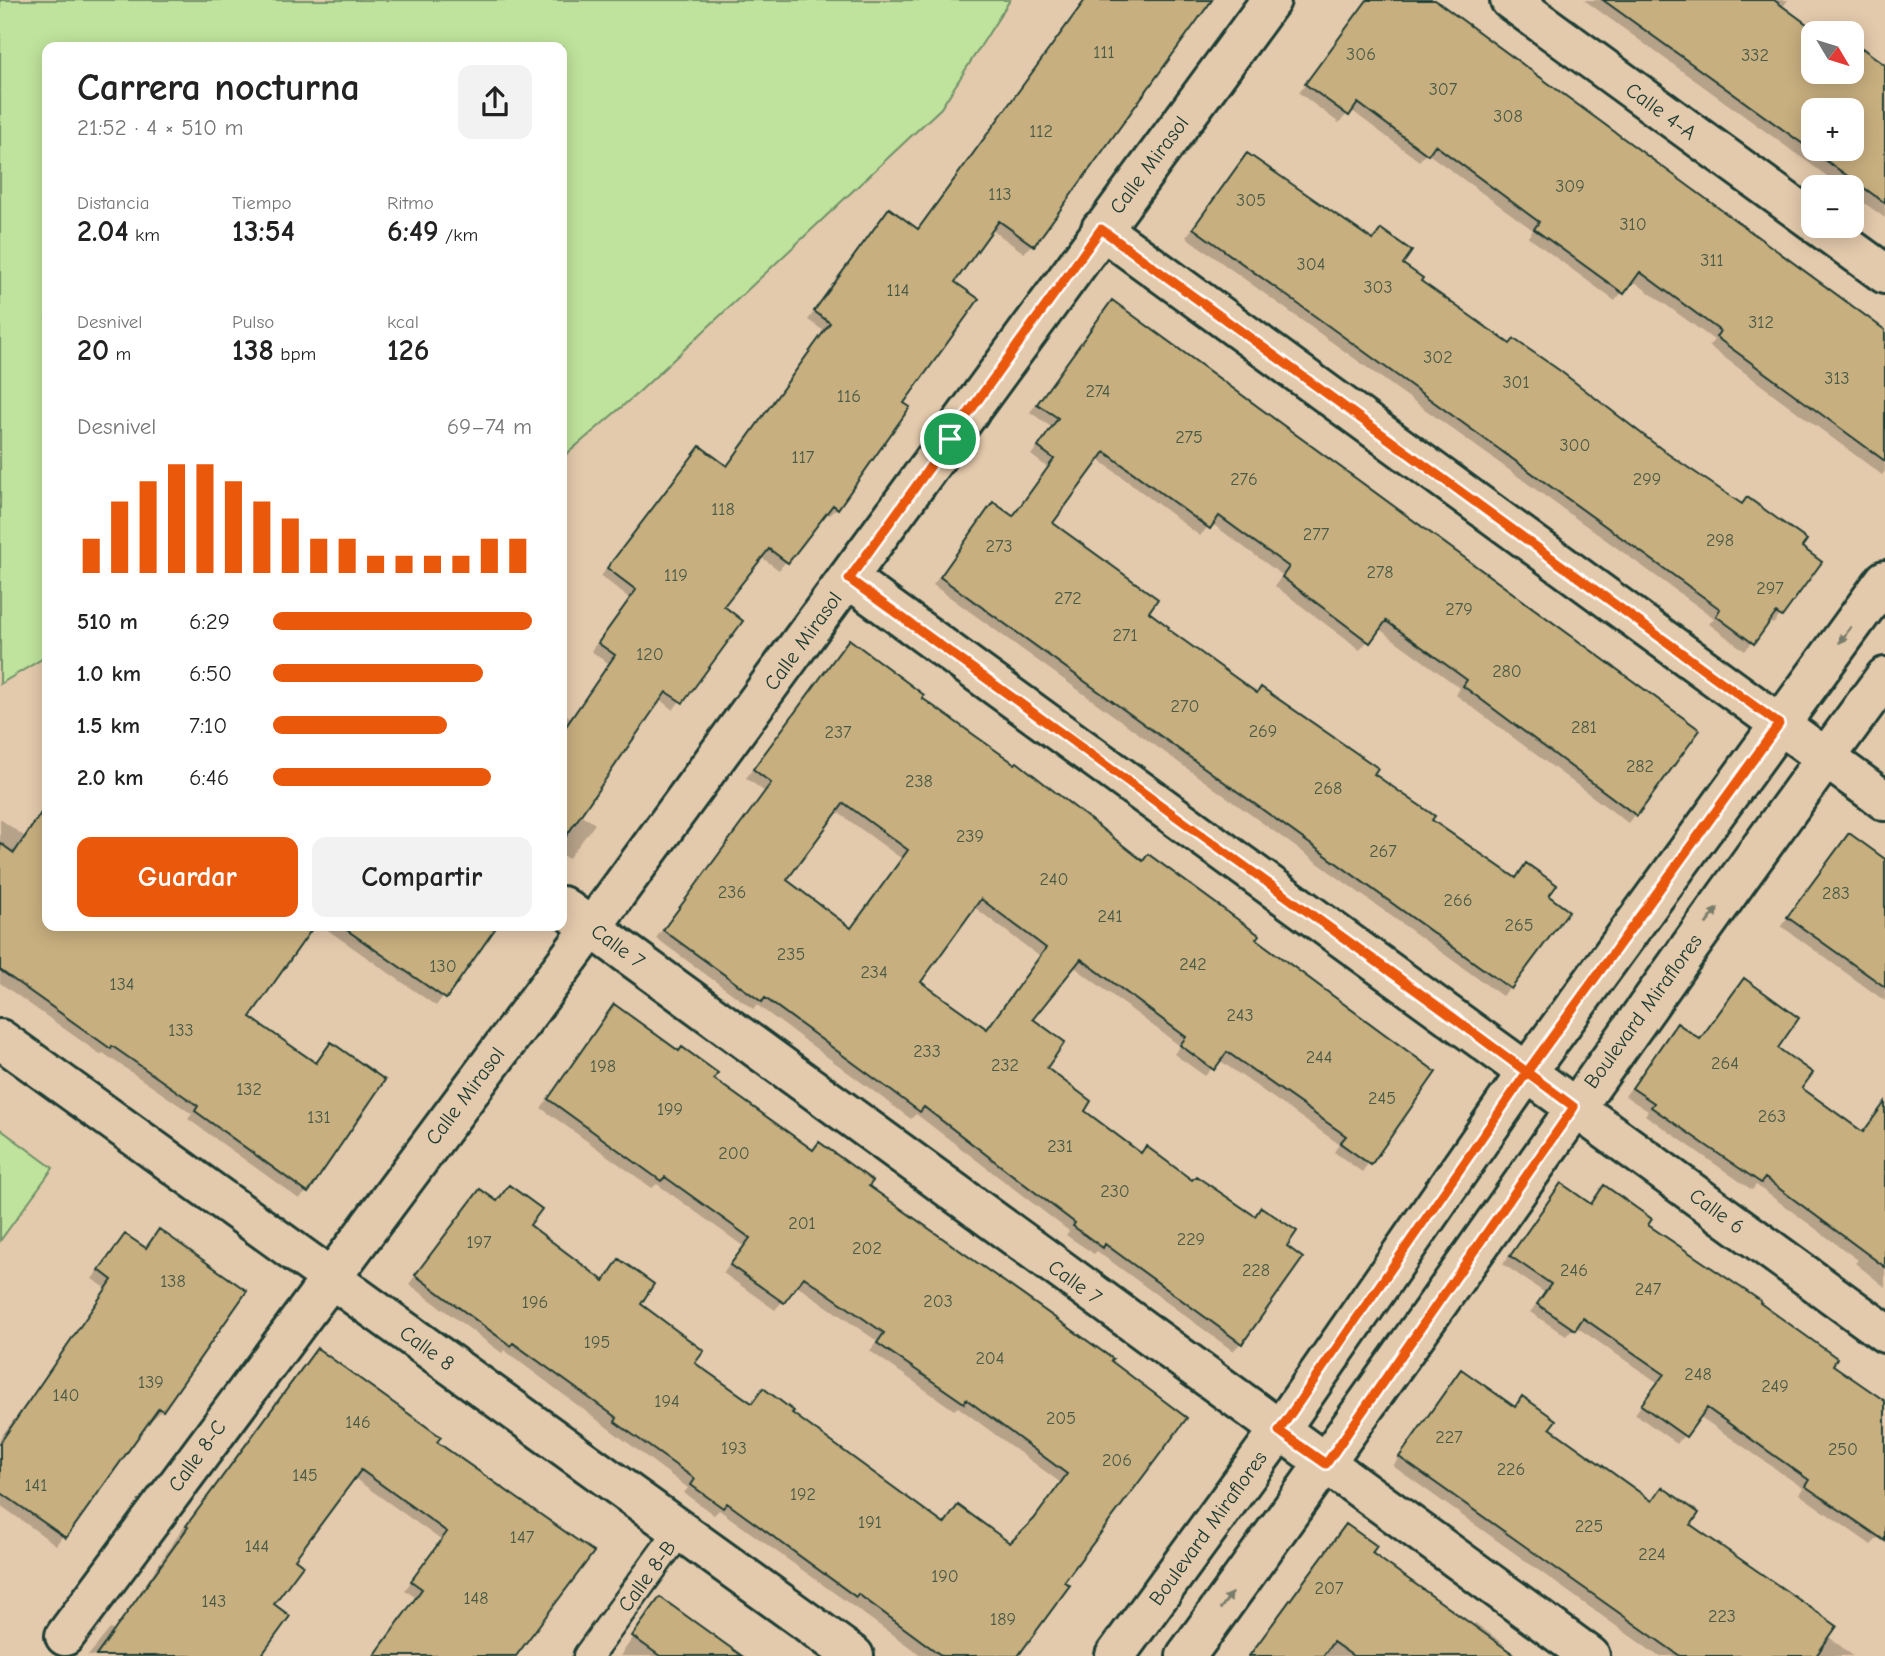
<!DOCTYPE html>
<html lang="es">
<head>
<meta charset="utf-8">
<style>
	:root { --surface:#fff; --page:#f2f2f2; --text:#222; --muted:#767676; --accent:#ea580c }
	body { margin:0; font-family:"Comic Neue",sans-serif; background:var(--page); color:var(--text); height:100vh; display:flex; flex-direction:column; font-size:26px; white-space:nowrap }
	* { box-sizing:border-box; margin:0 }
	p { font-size:23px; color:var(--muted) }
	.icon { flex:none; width:38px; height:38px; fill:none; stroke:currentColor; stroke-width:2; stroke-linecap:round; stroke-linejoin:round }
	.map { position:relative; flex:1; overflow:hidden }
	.panel { position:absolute; left:42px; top:42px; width:525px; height:889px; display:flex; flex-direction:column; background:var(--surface); border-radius:14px; box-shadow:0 4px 18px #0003 }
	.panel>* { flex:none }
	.needle { width:46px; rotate:128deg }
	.fabs { position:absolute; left:1801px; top:21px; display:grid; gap:14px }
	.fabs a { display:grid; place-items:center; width:63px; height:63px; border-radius:14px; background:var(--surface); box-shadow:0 4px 18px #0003; font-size:35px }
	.pin { position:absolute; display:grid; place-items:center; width:60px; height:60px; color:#fff; margin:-30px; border:4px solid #fff; border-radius:50%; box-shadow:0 2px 7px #0007 }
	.round { display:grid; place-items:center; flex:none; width:74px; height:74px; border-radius:14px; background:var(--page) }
	.overview { display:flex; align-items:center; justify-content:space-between; height:119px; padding:0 35px }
	h1 { font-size:38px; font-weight:600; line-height:52px }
	.figures { display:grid; grid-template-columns:repeat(3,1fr); gap:10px; height:119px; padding:7px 35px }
	.figures div { display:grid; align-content:center }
	.figures b { font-size:30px; font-weight:600 }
	.figures small { font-size:19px; font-weight:400 }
	.figures p { font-size:19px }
	.chart { height:196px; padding:14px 35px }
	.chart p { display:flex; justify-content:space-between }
	.chart svg { width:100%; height:126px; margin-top:7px; stroke:var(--accent); stroke-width:6 }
	.button { display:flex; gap:14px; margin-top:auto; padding:14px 35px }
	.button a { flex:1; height:80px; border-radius:14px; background:var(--accent); color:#fff; font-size:28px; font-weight:600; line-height:80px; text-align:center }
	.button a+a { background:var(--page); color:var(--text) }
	ul { padding:0 35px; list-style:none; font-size:23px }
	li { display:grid; grid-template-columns:112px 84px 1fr; align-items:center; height:52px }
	li i { height:18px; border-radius:9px; background:var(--accent) }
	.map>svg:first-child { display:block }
	.green { fill:#bfe39c; stroke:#6f9068; stroke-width:2 }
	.shadow { fill:#0003; fill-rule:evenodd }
	.building { fill:#c8af7f; stroke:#1f3d34; stroke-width:2; fill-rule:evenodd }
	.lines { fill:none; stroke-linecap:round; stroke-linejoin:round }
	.lane-casing { stroke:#1f3d34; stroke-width:33 }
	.street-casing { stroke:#1f3d34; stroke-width:44 }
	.lane { stroke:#e4caac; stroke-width:28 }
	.street { stroke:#e4caac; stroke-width:38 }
	.oneway { fill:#787c6a }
	.route-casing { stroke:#fff; stroke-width:14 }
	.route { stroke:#ea580c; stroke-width:9 }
	.labels { text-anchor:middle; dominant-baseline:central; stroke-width:5; stroke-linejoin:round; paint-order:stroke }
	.number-label { font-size:18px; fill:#495a47 }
	.street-label { font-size:21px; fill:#1f3d34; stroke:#e4caac }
</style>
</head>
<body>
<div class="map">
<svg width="1885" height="1656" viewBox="0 0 1885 1656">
	<rect width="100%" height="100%" fill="#e4caac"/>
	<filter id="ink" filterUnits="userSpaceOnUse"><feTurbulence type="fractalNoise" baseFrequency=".0143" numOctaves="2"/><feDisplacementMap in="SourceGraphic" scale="14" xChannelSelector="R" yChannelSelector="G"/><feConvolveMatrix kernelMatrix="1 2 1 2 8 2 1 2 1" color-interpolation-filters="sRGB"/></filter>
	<g filter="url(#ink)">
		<path class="green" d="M0,0H1010L941,108L639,392L562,458V47H47V656L0,684Z
			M0,1129L53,1168L0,1241Z"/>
		<path class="shadow" d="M1085,0H1210L1032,245L1024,253L991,229L953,282L902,404L837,508L829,515L825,513L779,570L761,557L722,607L741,622L673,710L659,699L580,814L595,824L568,859L562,855V712L571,718L608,663L591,651L629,598L601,576L700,448L725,468L824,331L808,320L881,218L889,210L917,230Z
			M1367,0H1430L1885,332V471L1882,475L1709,346L1714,340L1632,280L1615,301L1528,237L1533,230L1427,153L1419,161L1351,110L1339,123L1299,93Z
			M1584,0H1788L1782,8L1816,33H1813V72H1852V59L1885,68V218L1852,194V187H1842ZM1813,110H1852V149H1813Z
			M1247,156L1400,264L1419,281L1820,562L1780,616L1773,624L1769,621L1745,651L1709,624L1714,618L1186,237Z
			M1112,302L1698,730L1628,823L1456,695L1460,688L1378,628L1360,650L1275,586L1282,575L1211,523L1200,536L1098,459L1051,523L1166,630L1371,774L1430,821L1515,879L1527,865L1546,896L1510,988L1502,996L933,585L986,512L994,504L1012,518L1048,468L1031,455L1051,427L1030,412Z
			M842,649L920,698L1434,1072L1362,1172L1334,1152L1339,1144L1219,1060L1205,1076L1174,1054L1180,1046L1073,966L1031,1019L1044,1068L1082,1111L1140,1154L1253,1218L1262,1209L1284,1246L1241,1343L1233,1351L1097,1251L1094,1254L1066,1235L1069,1231L916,1114L911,1119L757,1005L753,1009L656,938L765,792L746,778ZM836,811L902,859L850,929L784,880ZM974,907L1039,956L986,1030L919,982Z
			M47,803V926H115L140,943L152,926H312L248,1017L315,1065L331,1044L307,1192L299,1199L188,1119L192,1114L103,1053L101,1055L0,983V819L24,836Z
			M1849,835L1885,862V1001L1781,926Z
			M322,926H495L436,1006Z
			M1744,981L1775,1048L1800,1088L1862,1133L1875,1118L1885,1126V1287L1855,1263L1858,1260L1756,1185L1752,1190L1645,1115L1648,1111L1625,1096L1678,1025L1699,1041Z
			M615,1006L812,1152L867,1187L1110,1359L1062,1582L1016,1656H922L719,1510L714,1515L684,1493L688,1488L504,1350L502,1353L409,1284L480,1191L496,1203L509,1187L527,1226L602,1282L619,1262L638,1304L693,1363L751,1404L763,1390L789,1414L943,1525L958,1507L1013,1547L1061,1483L958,1407L954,1410L870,1351L877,1341L796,1285L775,1310L723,1273L743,1246L657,1184L652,1188L541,1108Z
			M1561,1186L1589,1205L1604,1187L1645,1226L1830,1365L1885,1429V1531L1871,1545L1799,1494L1803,1488L1699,1416L1677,1444L1635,1414L1657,1382L1575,1326L1566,1336L1530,1312L1545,1293L1503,1264Z
			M159,1231L245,1292L162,1410L154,1418L151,1416L56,1545L0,1505V1438L61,1357L106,1288L92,1279L117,1244L125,1236L144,1250Z
			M317,1350L434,1443L514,1656H374L416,1598L405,1590L441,1540L354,1478L293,1560L271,1604L259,1656H88L110,1629L114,1631L179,1534Z
			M1461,1371L1513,1408L1522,1399L1548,1428L1650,1502L1662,1489L1689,1525L1853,1656H1658L1393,1466Z
			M1346,1526L1369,1554L1471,1627L1475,1623L1504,1644L1500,1648L1511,1656H1249Z
			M660,1600L739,1656H620Z"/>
		<path class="building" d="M1085,0H1212L1034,246L999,221L955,282L979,299L904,403L910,407L838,509L833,505L788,563L769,549L724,606L743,621L683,703L666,692L562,842V732L615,655L598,643L636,590L607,568L700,446L727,466L830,323L814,311L889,208L918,229Z
			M1367,0H1435L1885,330V461L1716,337L1720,331L1640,272L1624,294L1534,229L1539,222L1435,145L1428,155L1358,103L1349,116L1305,84Z
			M1603,0H1774L1819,33H1813V72H1852V57L1854,59L1862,48L1885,65V203ZM1813,110H1852V149H1813Z
			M1247,153L1373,240L1381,229L1412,251L1403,264L1423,278L1421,281L1510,344L1514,339L1559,370L1668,454L1742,504L1747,497L1807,540L1802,547L1822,562L1782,617L1776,613L1754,644L1716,616L1720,609L1193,228Z
			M1112,300L1700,730L1637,816L1463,686L1467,680L1386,621L1370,643L1282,577L1289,567L1219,516L1210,529L1105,452L1053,523L1158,599L1149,612L1169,627L1168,629L1257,693L1261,687L1378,768L1374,774L1435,816L1432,820L1516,878L1526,863L1557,885L1549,896L1569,911L1511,989L940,577L993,502L1013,516L1054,459L1038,447L1058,418L1037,404Z
			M849,639L924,695L922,698L1015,764L1017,762L1143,861L1148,854L1259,935L1256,939L1436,1072L1371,1165L1340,1143L1346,1136L1227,1052L1214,1070L1180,1045L1186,1037L1081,959L1033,1019L1065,1042L1047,1068L1091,1101L1085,1111L1141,1153L1146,1146L1192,1180L1196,1176L1255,1216L1261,1207L1297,1231L1287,1246L1303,1258L1242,1344L1105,1244L1103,1248L1073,1226L1075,1223L924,1107L920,1112L765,998L762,1002L663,930L771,783L753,769ZM844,803L908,850L851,928L787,880ZM981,899L1046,948L987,1029L921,982Z
			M47,804V926H314L250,1017L316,1063L331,1042L385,1080L308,1193L195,1111L198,1106L112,1046L111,1049L0,970V843L14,853Z
			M1849,833L1885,859V987L1787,917Z
			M341,926H497L446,999Z
			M1744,978L1799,1018L1778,1048L1813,1073L1802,1088L1863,1132L1885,1102V1267L1765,1178L1761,1183L1707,1146L1651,1107L1654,1103L1632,1088L1677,1023L1700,1039Z
			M614,1004L679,1051L682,1047L718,1073L714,1079L813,1150L819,1142L873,1181L869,1186L1113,1359L1111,1361L1187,1418L1064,1582L1070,1585L1018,1656H942L858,1594L856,1597L727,1503L723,1508L691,1485L695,1479L615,1422L617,1418L513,1343L511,1346L415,1275L480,1189L497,1201L509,1185L542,1209L530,1225L604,1281L619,1259L654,1284L641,1304L704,1351L695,1363L752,1403L763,1388L794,1411L792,1413L944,1524L958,1505L1010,1543L1034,1519L1067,1474L966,1399L964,1403L877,1343L884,1333L804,1277L784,1303L730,1265L750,1238L665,1177L661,1181L548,1099Z
			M1561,1183L1591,1204L1604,1185L1652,1219L1648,1225L1761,1301L1760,1303L1837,1358L1833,1365L1885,1401V1541L1805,1486L1809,1480L1707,1408L1686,1437L1641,1405L1664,1374L1583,1318L1575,1330L1537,1304L1551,1284L1510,1256Z
			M159,1229L247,1291L163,1411L159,1408L66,1538L0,1492V1443L112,1280L99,1270L125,1234L146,1248Z
			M317,1348L441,1437L437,1442L594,1552L516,1656H374L422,1589L411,1581L447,1532L361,1470L295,1559L303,1565L274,1604L290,1616L261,1656H96L188,1527L186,1526Z
			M1461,1369L1515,1407L1522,1396L1556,1420L1550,1428L1652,1501L1662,1487L1699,1513L1691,1525L1837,1626L1816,1656H1680L1399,1457Z
			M1346,1524L1377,1546L1372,1553L1516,1656H1353L1333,1642L1323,1656H1249Z
			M660,1597L742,1656H660L632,1636Z"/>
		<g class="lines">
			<defs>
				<path id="lane" d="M588,1656L680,1530"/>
				<path id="street" d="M1510,0L1813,221
					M1819,226L1885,274
					M1101,229L1885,801
					M849,579L1885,1333
					M562,906L1590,1656
					M0,1039L854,1656
					M65,1636L592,927L1271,0
					M1115,1656L1279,1431L1527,1072L1885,580
					M1186,1656C1422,1332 1647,1000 1885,677"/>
			</defs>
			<use href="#lane" class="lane-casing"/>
			<use href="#street" class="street-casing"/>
			<use href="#lane" class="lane"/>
			<use href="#street" class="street"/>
		</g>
		<defs><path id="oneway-solid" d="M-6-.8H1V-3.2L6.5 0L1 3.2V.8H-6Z" transform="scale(1.75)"/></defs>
		<g class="oneway">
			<use href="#oneway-solid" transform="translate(1845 635) rotate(126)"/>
			<use href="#oneway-solid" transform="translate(1712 916) rotate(-54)"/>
			<use href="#oneway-solid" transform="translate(1226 1601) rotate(-54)"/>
		</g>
	</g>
	<g class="lines" filter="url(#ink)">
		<defs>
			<path id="route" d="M950,439L849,579L1443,1010L1574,1107L1326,1464L1279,1431L1527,1072L1779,724L1101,229L950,439"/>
		</defs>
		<use href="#route" class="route-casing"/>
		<use href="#route" class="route"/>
	</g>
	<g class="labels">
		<g class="number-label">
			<text x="1104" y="52">111</text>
			<text x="1361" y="54">306</text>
			<text x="1755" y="55">332</text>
			<text x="1443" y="89">307</text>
			<text x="1508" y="116">308</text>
			<text x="1041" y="131">112</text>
			<text x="1570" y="186">309</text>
			<text x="1000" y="194">113</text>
			<text x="1251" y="200">305</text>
			<text x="1633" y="224">310</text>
			<text x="1712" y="260">311</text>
			<text x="1311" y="264">304</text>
			<text x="1378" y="287">303</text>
			<text x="898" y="290">114</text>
			<text x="1761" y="322">312</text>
			<text x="1438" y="357">302</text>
			<text x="1837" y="378">313</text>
			<text x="1516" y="382">301</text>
			<text x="1098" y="391">274</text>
			<text x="849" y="396">116</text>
			<text x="1189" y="437">275</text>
			<text x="1575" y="445">300</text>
			<text x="803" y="457">117</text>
			<text x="1244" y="479">276</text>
			<text x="1647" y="479">299</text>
			<text x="723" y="509">118</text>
			<text x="1316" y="534">277</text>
			<text x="1720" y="540">298</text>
			<text x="999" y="546">273</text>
			<text x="1380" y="572">278</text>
			<text x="676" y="575">119</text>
			<text x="1770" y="588">297</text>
			<text x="1068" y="598">272</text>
			<text x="1459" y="609">279</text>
			<text x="1125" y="635">271</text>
			<text x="650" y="654">120</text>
			<text x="1507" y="671">280</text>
			<text x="1185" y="706">270</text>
			<text x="1584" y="727">281</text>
			<text x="1263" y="731">269</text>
			<text x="838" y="732">237</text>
			<text x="1640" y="766">282</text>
			<text x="919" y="781">238</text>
			<text x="1328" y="788">268</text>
			<text x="970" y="836">239</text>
			<text x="1383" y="851">267</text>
			<text x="1054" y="879">240</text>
			<text x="732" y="892">236</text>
			<text x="1836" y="893">283</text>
			<text x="1458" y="900">266</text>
			<text x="1110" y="916">241</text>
			<text x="1519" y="925">265</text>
			<text x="791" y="954">235</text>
			<text x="1193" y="964">242</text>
			<text x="443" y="966">130</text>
			<text x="874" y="972">234</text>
			<text x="122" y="984">134</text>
			<text x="1240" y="1015">243</text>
			<text x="181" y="1030">133</text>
			<text x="927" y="1051">233</text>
			<text x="1319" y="1057">244</text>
			<text x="1725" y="1063">264</text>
			<text x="1005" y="1065">232</text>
			<text x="603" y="1066">198</text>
			<text x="249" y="1089">132</text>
			<text x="1382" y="1098">245</text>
			<text x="670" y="1109">199</text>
			<text x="1772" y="1116">263</text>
			<text x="319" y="1117">131</text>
			<text x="1060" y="1146">231</text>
			<text x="734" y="1153">200</text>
			<text x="1115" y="1191">230</text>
			<text x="802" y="1223">201</text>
			<text x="1191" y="1239">229</text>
			<text x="479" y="1242">197</text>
			<text x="867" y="1248">202</text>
			<text x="1256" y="1270">228</text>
			<text x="1574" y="1270">246</text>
			<text x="173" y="1281">138</text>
			<text x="1648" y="1289">247</text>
			<text x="938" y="1301">203</text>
			<text x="535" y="1302">196</text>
			<text x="597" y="1342">195</text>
			<text x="990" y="1358">204</text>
			<text x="1698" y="1374">248</text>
			<text x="151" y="1382">139</text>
			<text x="1775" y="1386">249</text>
			<text x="66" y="1395">140</text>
			<text x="667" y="1401">194</text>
			<text x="1061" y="1418">205</text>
			<text x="358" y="1422">146</text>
			<text x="1449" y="1437">227</text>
			<text x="734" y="1448">193</text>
			<text x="1843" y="1449">250</text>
			<text x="1117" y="1460">206</text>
			<text x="1511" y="1469">226</text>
			<text x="305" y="1475">145</text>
			<text x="36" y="1485">141</text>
			<text x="803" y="1494">192</text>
			<text x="870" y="1522">191</text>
			<text x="1589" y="1526">225</text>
			<text x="522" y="1537">147</text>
			<text x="257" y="1546">144</text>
			<text x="1652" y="1554">224</text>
			<text x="945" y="1576">190</text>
			<text x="1329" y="1588">207</text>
			<text x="476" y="1598">148</text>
			<text x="214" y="1601">143</text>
			<text x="1722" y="1616">223</text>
			<text x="1003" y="1619">189</text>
		</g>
		<g class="street-label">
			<text transform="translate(1661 111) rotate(36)">Calle 4-A</text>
			<text transform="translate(1149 165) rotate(-53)">Calle Mirasol</text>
			<text transform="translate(803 641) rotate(-54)">Calle Mirasol</text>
			<text transform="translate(618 946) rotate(36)">Calle 7</text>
			<text transform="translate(1643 1011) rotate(-54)">Boulevard Miraflores</text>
			<text transform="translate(465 1096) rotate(-53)">Calle Mirasol</text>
			<text transform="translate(1717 1211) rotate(36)">Calle 6</text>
			<text transform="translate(1075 1282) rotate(36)">Calle 7</text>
			<text transform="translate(427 1348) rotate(36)">Calle 8</text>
			<text transform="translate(197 1456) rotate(-54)">Calle 8-C</text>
			<text transform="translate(1208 1528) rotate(-54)">Boulevard Miraflores</text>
			<text transform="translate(647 1576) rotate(-54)">Calle 8-B</text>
		</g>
	</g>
</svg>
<div class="fabs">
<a><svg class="needle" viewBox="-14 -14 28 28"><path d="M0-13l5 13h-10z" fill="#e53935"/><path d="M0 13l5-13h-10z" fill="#767676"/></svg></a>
<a>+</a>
<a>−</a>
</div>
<div class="pin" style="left:950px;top:439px;background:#1e9e55"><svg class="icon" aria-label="arrive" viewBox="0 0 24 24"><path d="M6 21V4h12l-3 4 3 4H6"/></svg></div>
<section class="panel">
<div class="overview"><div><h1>Carrera nocturna</h1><p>21:52 · 4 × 510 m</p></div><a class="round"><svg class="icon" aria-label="share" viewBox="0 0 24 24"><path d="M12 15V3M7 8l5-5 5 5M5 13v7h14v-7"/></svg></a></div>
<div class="figures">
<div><p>Distancia</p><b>2.04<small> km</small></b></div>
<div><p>Tiempo</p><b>13:54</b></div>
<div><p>Ritmo</p><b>6:49<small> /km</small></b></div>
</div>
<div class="figures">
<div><p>Desnivel</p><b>20<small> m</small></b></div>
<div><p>Pulso</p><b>138<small> bpm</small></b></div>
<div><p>kcal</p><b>126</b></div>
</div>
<div class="chart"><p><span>Desnivel</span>69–74 m</p>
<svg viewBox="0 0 160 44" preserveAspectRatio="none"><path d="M5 44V32M15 44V19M25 44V12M35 44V6M45 44V6M55 44V12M65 44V19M75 44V25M85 44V32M95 44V32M105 44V38M115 44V38M125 44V38M135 44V38M145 44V32M155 44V32"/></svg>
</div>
<ul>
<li><b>510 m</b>6:29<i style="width:100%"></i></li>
<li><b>1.0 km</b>6:50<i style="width:81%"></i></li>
<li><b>1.5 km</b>7:10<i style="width:67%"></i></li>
<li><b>2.0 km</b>6:46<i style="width:84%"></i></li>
</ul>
<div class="button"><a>Guardar</a><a>Compartir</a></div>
</section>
</div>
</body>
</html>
